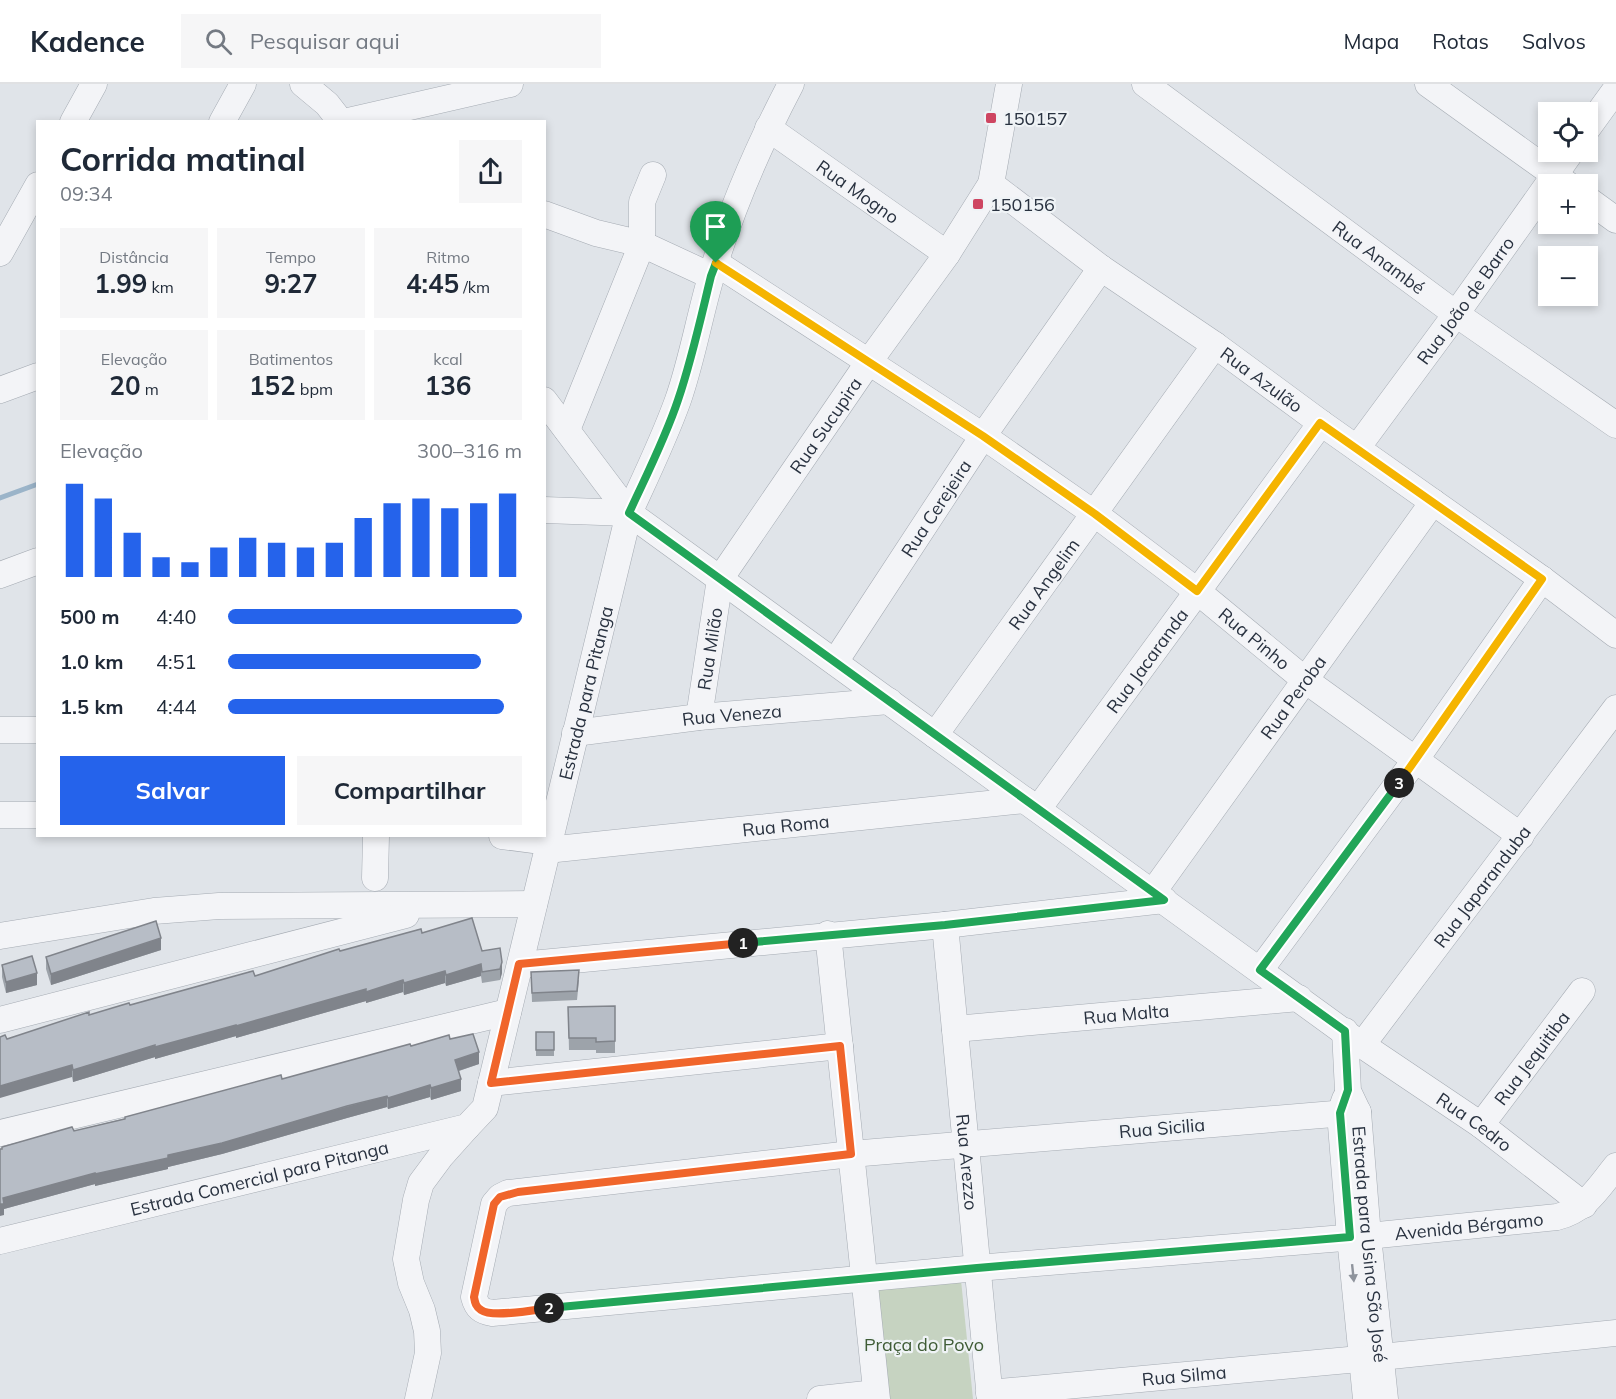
<!DOCTYPE html>
<html lang="pt">
<head>
<meta charset="utf-8">
<style>
	:root { --surface:#fff; --page:#f6f6f7; --text:#1f2937; --muted:#747a83; --line:#e0e1e3; --accent:#2563eb }
	body { margin:0; font-family:Mulish,sans-serif; background:var(--page); color:var(--text); height:100vh; display:flex; flex-direction:column; font-size:22px; white-space:nowrap }
	* { box-sizing:border-box; margin:0 }
	p { font-size:20px; color:var(--muted) }
	.icon { flex:none; width:33px; height:33px; fill:none; stroke:currentColor; stroke-width:2; stroke-linecap:round; stroke-linejoin:round }
	.map { position:relative; flex:1; overflow:hidden }
	.sheet { position:absolute; left:36px; top:36px; width:510px; height:717px; display:flex; flex-direction:column; background:var(--surface); border-radius:0px; box-shadow:0 3px 9px #0003 }
	.sheet>* { flex:none }
	.controls { position:absolute; left:1538px; top:18px; display:grid; gap:12px }
	.controls a { display:grid; place-items:center; width:60px; height:60px; border-radius:0px; background:var(--surface); box-shadow:0 3px 9px #0003; font-size:30px }
	.pin { position:absolute; display:grid; place-items:center; width:51px; height:51px; color:#fff; margin:-62px -26px; border-radius:50% 50% 50% 0; rotate:-45deg; box-shadow:0 0 6px #0007 }
	.pin .icon { rotate:45deg }
	.km { position:absolute; width:30px; height:30px; margin:-15px; border-radius:50%; background:#222; color:#fff; font-size:16px; line-height:30px; text-align:center }
	.round { display:grid; place-items:center; flex:none; width:63px; height:63px; border-radius:0px; background:var(--page) }
	.overview { display:flex; align-items:center; justify-content:space-between; height:102px; padding:0 24px }
	h1 { font-size:33px; font-weight:700; line-height:45px }
	.figures { display:grid; grid-template-columns:repeat(3,1fr); gap:9px; height:102px; padding:6px 24px }
	.figures div { display:grid; align-content:center; border-radius:0px; background:var(--page); text-align:center }
	.figures b { font-size:26px; font-weight:700 }
	.figures small { font-size:16px; font-weight:400 }
	.figures p { font-size:16px }
	.chart { height:168px; padding:12px 24px }
	.chart p { display:flex; justify-content:space-between }
	.chart svg { width:100%; height:108px; margin-top:6px; stroke:var(--accent); stroke-width:6 }
	.primary-button { display:flex; gap:12px; margin-top:auto; padding:12px 24px }
	.primary-button a { flex:1; height:69px; border-radius:0px; background:var(--accent); color:#fff; font-size:24px; font-weight:700; line-height:69px; text-align:center }
	.primary-button a+a { background:var(--page); color:var(--text) }
	ul { padding:0 24px; list-style:none; font-size:20px }
	li { display:grid; grid-template-columns:96px 72px 1fr; align-items:center; height:45px }
	li i { height:15px; border-radius:8px; background:var(--accent) }
	header { display:flex; align-items:center; gap:36px; box-sizing:border-box; height:84px; padding:0 30px; background:var(--surface); border-bottom:2px solid var(--line) }
	header strong { font-size:28px }
	nav { display:flex; gap:33px; margin-inline-start:auto; font-size:21px }
	.search { width:420px; height:54px; background:var(--page); display:flex; align-items:center; gap:15px; box-sizing:border-box; padding:0 21px; border-radius:0px; color:var(--muted); font-size:22px }
	.map>svg:first-child { display:block }
	.green { fill:#c6d3c1 }
	.lines { fill:none; stroke-linecap:round; stroke-linejoin:round }
	.stream { stroke:#9bb4c9; stroke-width:5 }
	.minor-casing { stroke:#a5abb3; stroke-width:27 }
	.minor { stroke:#f3f4f7; stroke-width:26 }
	.wall { fill:#9da3aa }
	.shaded-wall { fill:#80848b }
	.building { fill:#b7bdc6; stroke:#80848b; stroke-width:1.5 }
	.oneway { fill:#8e939c }
	.split-1-casing { stroke:#fff; stroke-width:12 }
	.split-2-casing { stroke:#fff; stroke-width:12 }
	.split-3-casing { stroke:#fff; stroke-width:12 }
	.split-4-casing { stroke:#fff; stroke-width:12 }
	.split-1 { stroke:#22a559; stroke-width:8 }
	.split-2 { stroke:#f0652b; stroke-width:8 }
	.split-3 { stroke:#22a559; stroke-width:8 }
	.split-4 { stroke:#f5b400; stroke-width:8 }
	.poi-dot { fill:#ce4561; stroke:#eff3f6; stroke-width:2 }
	.labels { text-anchor:middle; dominant-baseline:central; stroke-width:4.5; stroke-linejoin:round; paint-order:stroke }
	.poi-label { font-size:18px; fill:#293240; stroke:#eff3f6; text-anchor:start }
	.street-label { font-size:18px; fill:#293240; stroke:#eff3f6 }
	.park-label { font-size:18px; fill:#3f5c36; stroke:#eff3f6 }
</style>
</head>
<body>
<header>
<strong>Kadence</strong>
<div class="search"><svg class="icon" aria-label="search" viewBox="0 0 24 24"><circle cx="10" cy="10" r="6"/><path d="M15 15l6 6"/></svg>Pesquisar aqui</div>
<nav><a>Mapa</a><a>Rotas</a><a>Salvos</a></nav>
</header>
<div class="map">
<svg width="1616" height="1315" viewBox="0 0 1616 1315">
	<rect width="100%" height="100%" fill="#e0e4e9"/>
	<path class="green" d="M961,1196L973,1315H887L876,1204Z"/>
	<g class="lines">
		<path class="stream" d="M0,414L38,400"/>
		<defs>
			<g id="minor">
				<path d="M303,0L327,20L341,38"/>
				<path id="s1" d="M1145,0L1456,230L1616,341"/>
				<path d="M1428,0L1567,100"/>
				<path d="M73,38L94,0"/>
				<path d="M222,38L243,0"/>
				<path d="M344,38L510,0"/>
				<path id="s2" d="M768,44L947,170"/>
				<path d="M1587,45L1616,5"/>
				<path id="s3" d="M991,100L1101,184L1215,261L1321,339L1542,495L1616,551"/>
				<path d="M1587,115L1616,136"/>
				<path d="M544,130L596,149L642,160V118L653,91"/>
				<path d="M0,169L38,101"/>
				<path id="s4" d="M716,179L983,352L1095,430L1197,507L1305,596L1521,752"/>
				<path d="M0,306L38,292"/>
				<path id="s5" d="M544,316L629,429L1362,961L1616,624"/>
				<path d="M567,346L642,160L711,192"/>
				<path id="s6" d="M1357,364L1456,230L1571,68"/>
				<path d="M544,426L629,429"/>
				<path d="M0,491L38,477"/>
				<path id="s7" d="M835,578L983,352L1101,184"/>
				<path id="s8" d="M699,633L720,495L868,279L947,170L991,100L1009,0"/>
				<path d="M0,646H38"/>
				<path id="s9" d="M575,649L699,633L889,617"/>
				<path id="s10" d="M935,651L1215,261"/>
				<path id="s11" d="M1038,725L1321,339"/>
				<path d="M0,731H38"/>
				<path d="M502,752L549,758"/>
				<path id="s12" d="M547,766L1025,716"/>
				<path d="M375,794L376,752"/>
				<path id="s13" d="M1153,808L1433,418"/>
				<path id="s14" d="M945,841L990,1315"/>
				<path d="M828,850L877,1315"/>
				<path d="M0,852L154,827L219,822L534,820"/>
				<path d="M520,881L945,841L1164,816"/>
				<path d="M1260,886L1416,675L1542,495"/>
				<path d="M0,936L406,831"/>
				<path id="s15" d="M955,945L1299,914"/>
				<path id="s16" d="M1345,947L1348,1007L1358,1028L1368,1152L1385,1315"/>
				<path id="s17" d="M1362,961L1481,1041L1584,1121"/>
				<path d="M491,999L840,962"/>
				<path d="M1345,1015L1340,1029L1350,1153L1366,1315"/>
				<path id="s18" d="M1358,1028L851,1070L508,1109L500,1113L494,1120L474,1213C477,1224 481,1227 492,1229L977,1184L1368,1152L1557,1133C1586,1126 1598,1104 1616,1082"/>
				<path id="s19" d="M1481,1041L1582,907"/>
				<path d="M0,1049L508,928"/>
				<path id="s20" d="M0,1157L467,1043L485,1024L629,429C646,392 664,355 678,316C692,276 699,234 711,193C730,127 759,61 791,0"/>
				<path id="s21" d="M989,1309L1381,1273L1616,1249"/>
				<path d="M418,1315L428,1269L427,1247L422,1226L411,1199L406,1175L416,1116L421,1099L441,1072L467,1043"/>
				<path d="M820,1315L876,1309"/>
			</g>
		</defs>
		<use href="#minor" class="minor-casing"/>
		<use href="#minor" class="minor"/>
	</g>
	<path class="wall" d="M422,849L482,867L500,864L502,889L500,896L482,899L481,892L446,902L445,899L404,911L403,908L366,919V917L236,954V952L155,975V973L73,998L72,993L7,955L89,931L255,892L340,867Z
		M161,866L51,901L46,885V873Z
		M2,881L37,901L6,909L2,893Z
		M531,888L579,896L577,916L532,918Z
		M615,922V969H596V966H569L568,923Z
		M536,948H554V972H536Z
		M450,955L479,980L459,987L461,1007L431,1016L430,1013L388,1025L387,1023L347,1034L222,1070L168,1083V1085L95,1102V1100L4,1125V1131L2,1065L282,995L411,962Z"/>
	<path class="shaded-wall" d="M161,854V866L51,901V890Z
		M502,878V889L500,896V885Z
		M481,880V892L446,902V891Z
		M445,887V899L404,911V899Z
		M37,889V901L6,909V898Z
		M403,896V908L366,919V908Z
		M366,905V917L236,954V942Z
		M236,941V952L155,975V963Z
		M155,961V973L73,998V986Z
		M479,968V980L455,988V976Z
		M72,981V993L0,1014V1002Z
		M461,995V1007L431,1016V1004Z
		M430,1001V1013L388,1025V1014Z
		M387,1012V1023L347,1034L222,1070L168,1083V1085L95,1102V1090Z
		M95,1089V1100L4,1125V1131L0,1132V1120L3,1114Z"/>
	<path class="building" d="M472,834L482,867L500,864L502,878L500,885L482,888L481,880L446,891L445,887L404,899L403,896L366,908V905L236,942V941L155,963V961L73,986L72,981L0,1002V953L5,951L7,955L89,928V931L129,919L130,921L253,887L255,892L339,865L340,867L421,845L422,849Z
		M156,837L161,854L51,890L46,873Z
		M32,872L37,889L6,898L2,881Z
		M579,886L577,907L532,909L531,888Z
		M615,922V957L596,958V954H569L568,923Z
		M536,948H554V966H536Z
		M473,950L479,968L455,976L461,995L431,1004L430,1001L388,1014L387,1012L347,1022L222,1059L168,1071V1074L95,1090V1089L3,1114L4,1120H0V1065H2V1063L72,1043L74,1047L125,1035V1033L281,991L282,995L410,960L411,962L449,951L450,955Z"/>
	<defs><path id="oneway-solid" d="M-6-.8H1V-3.2L6.5 0L1 3.2V.8H-6Z" transform="scale(1.5)"/></defs>
	<use class="oneway" href="#oneway-solid" transform="translate(1353 1189) rotate(84)"/>
	<g class="lines">
		<defs>
			<path id="split-1" d="M716,179L711,192C701,233 692,275 678,316C665,355 646,392 629,429L1164,816L945,841L743,859"/>
			<path id="split-2" d="M549,1224C534,1226 492,1234 481,1226C476,1223 475,1219 474,1213L494,1120L500,1113L518,1108L851,1070L840,962L491,999L519,880L743,859"/>
			<path id="split-3" d="M549,1224L977,1184L1350,1153L1340,1029L1348,1006L1345,947L1260,886L1399,699"/>
			<path id="split-4" d="M716,179L983,352L1095,430L1197,507L1320,339L1542,495L1399,699"/>
		</defs>
		<use href="#split-1" class="split-1-casing"/>
		<use href="#split-2" class="split-2-casing"/>
		<use href="#split-3" class="split-3-casing"/>
		<use href="#split-4" class="split-4-casing"/>
		<use href="#split-1" class="split-1"/>
		<use href="#split-2" class="split-2"/>
		<use href="#split-3" class="split-3"/>
		<use href="#split-4" class="split-4"/>
	</g>
	<g class="poi-dot">
		<rect x="985" y="28" width="12" height="12" rx="3"/>
		<rect x="972" y="114" width="12" height="12" rx="3"/>
	</g>
	<g class="labels">
		<g class="poi-label">
			<text x="1003" y="34">150157</text>
			<text x="990" y="120">150156</text>
		</g>
		<g class="street-label">
			<text stroke="none"><textPath href="#s2" startOffset="110">Rua Mogno</textPath></text>
			<text stroke="none"><textPath href="#s1" startOffset="291">Rua Anambé</textPath></text>
			<text stroke="none"><textPath href="#s6" startOffset="183">Rua João de Barro</textPath></text>
			<text stroke="none"><textPath href="#s3" startOffset="334">Rua Azulão</textPath></text>
			<text stroke="none"><textPath href="#s8" startOffset="326">Rua Sucupira</textPath></text>
			<text stroke="none"><textPath href="#s7" startOffset="184">Rua Cerejeira</textPath></text>
			<text stroke="none"><textPath href="#s10" startOffset="186">Rua Angelim</textPath></text>
			<text stroke="none"><textPath href="#s4" startOffset="657">Rua Pinho</textPath></text>
			<text stroke="none"><textPath href="#s8" startOffset="69">Rua Milão</textPath></text>
			<text stroke="none"><textPath href="#s11" startOffset="184">Rua Jacaranda</textPath></text>
			<text stroke="none"><textPath href="#s20" startOffset="934">Estrada para Pitanga</textPath></text>
			<text stroke="none"><textPath href="#s13" startOffset="240">Rua Peroba</textPath></text>
			<text stroke="none"><textPath href="#s9" startOffset="158">Rua Veneza</textPath></text>
			<text stroke="none"><textPath href="#s12" startOffset="240">Rua Roma</textPath></text>
			<text stroke="none"><textPath href="#s5" startOffset="1246">Rua Japaranduba</textPath></text>
			<text stroke="none"><textPath href="#s15" startOffset="172">Rua Malta</textPath></text>
			<text stroke="none"><textPath href="#s19" startOffset="84">Rua Jequitiba</textPath></text>
			<text stroke="none"><textPath href="#s17" startOffset="136">Rua Cedro</textPath></text>
			<text transform="translate(1162 1044) rotate(-5)">Rua Sicilia</text>
			<text stroke="none"><textPath href="#s14" startOffset="238">Rua Arezzo</textPath></text>
			<text stroke="none"><textPath href="#s20" startOffset="267">Estrada Comercial para Pitanga</textPath></text>
			<text stroke="none"><textPath href="#s18" startOffset="1974">Avenida Bérgamo</textPath></text>
			<text stroke="none"><textPath href="#s16" startOffset="216">Estrada para Usina São José</textPath></text>
			<text stroke="none"><textPath href="#s21" startOffset="196">Rua Silma</textPath></text>
		</g>
		<g class="park-label">
			<text x="924" y="1260">Praça do Povo</text>
		</g>
	</g>
</svg>
<div class="controls">
<a><svg class="icon" aria-label="locate" viewBox="0 0 24 24"><circle cx="12" cy="12" r="6"/><path d="M12 2v4M12 18v4M2 12h4M18 12h4"/></svg></a>
<a>+</a>
<a>−</a>
</div>
<div class="pin" style="left:716px;top:179px;background:#1e9e55"><svg class="icon" aria-label="arrive" viewBox="0 0 24 24"><path d="M6 21V4h12l-3 4 3 4H6"/></svg></div>
<b class="km" style="left:743px;top:859px">1</b>
<b class="km" style="left:549px;top:1224px">2</b>
<b class="km" style="left:1399px;top:699px">3</b>
<section class="sheet">
<div class="overview"><div><h1>Corrida matinal</h1><p>09:34</p></div><a class="round"><svg class="icon" aria-label="share" viewBox="0 0 24 24"><path d="M12 15V3M7 8l5-5 5 5M5 13v7h14v-7"/></svg></a></div>
<div class="figures">
<div><p>Distância</p><b>1.99<small> km</small></b></div>
<div><p>Tempo</p><b>9:27</b></div>
<div><p>Ritmo</p><b>4:45<small> /km</small></b></div>
</div>
<div class="figures">
<div><p>Elevação</p><b>20<small> m</small></b></div>
<div><p>Batimentos</p><b>152<small> bpm</small></b></div>
<div><p>kcal</p><b>136</b></div>
</div>
<div class="chart"><p><span>Elevação</span>300–316 m</p>
<svg viewBox="0 0 160 44" preserveAspectRatio="none"><path d="M5 44V6M15 44V12M25 44V26M35 44V36M45 44V38M55 44V32M65 44V28M75 44V30M85 44V32M95 44V30M105 44V20M115 44V14M125 44V12M135 44V16M145 44V14M155 44V10"/></svg>
</div>
<ul>
<li><b>500 m</b>4:40<i style="width:100%"></i></li>
<li><b>1.0 km</b>4:51<i style="width:86%"></i></li>
<li><b>1.5 km</b>4:44<i style="width:94%"></i></li>
</ul>
<div class="primary-button"><a>Salvar</a><a>Compartilhar</a></div>
</section>
</div>
</body>
</html>
